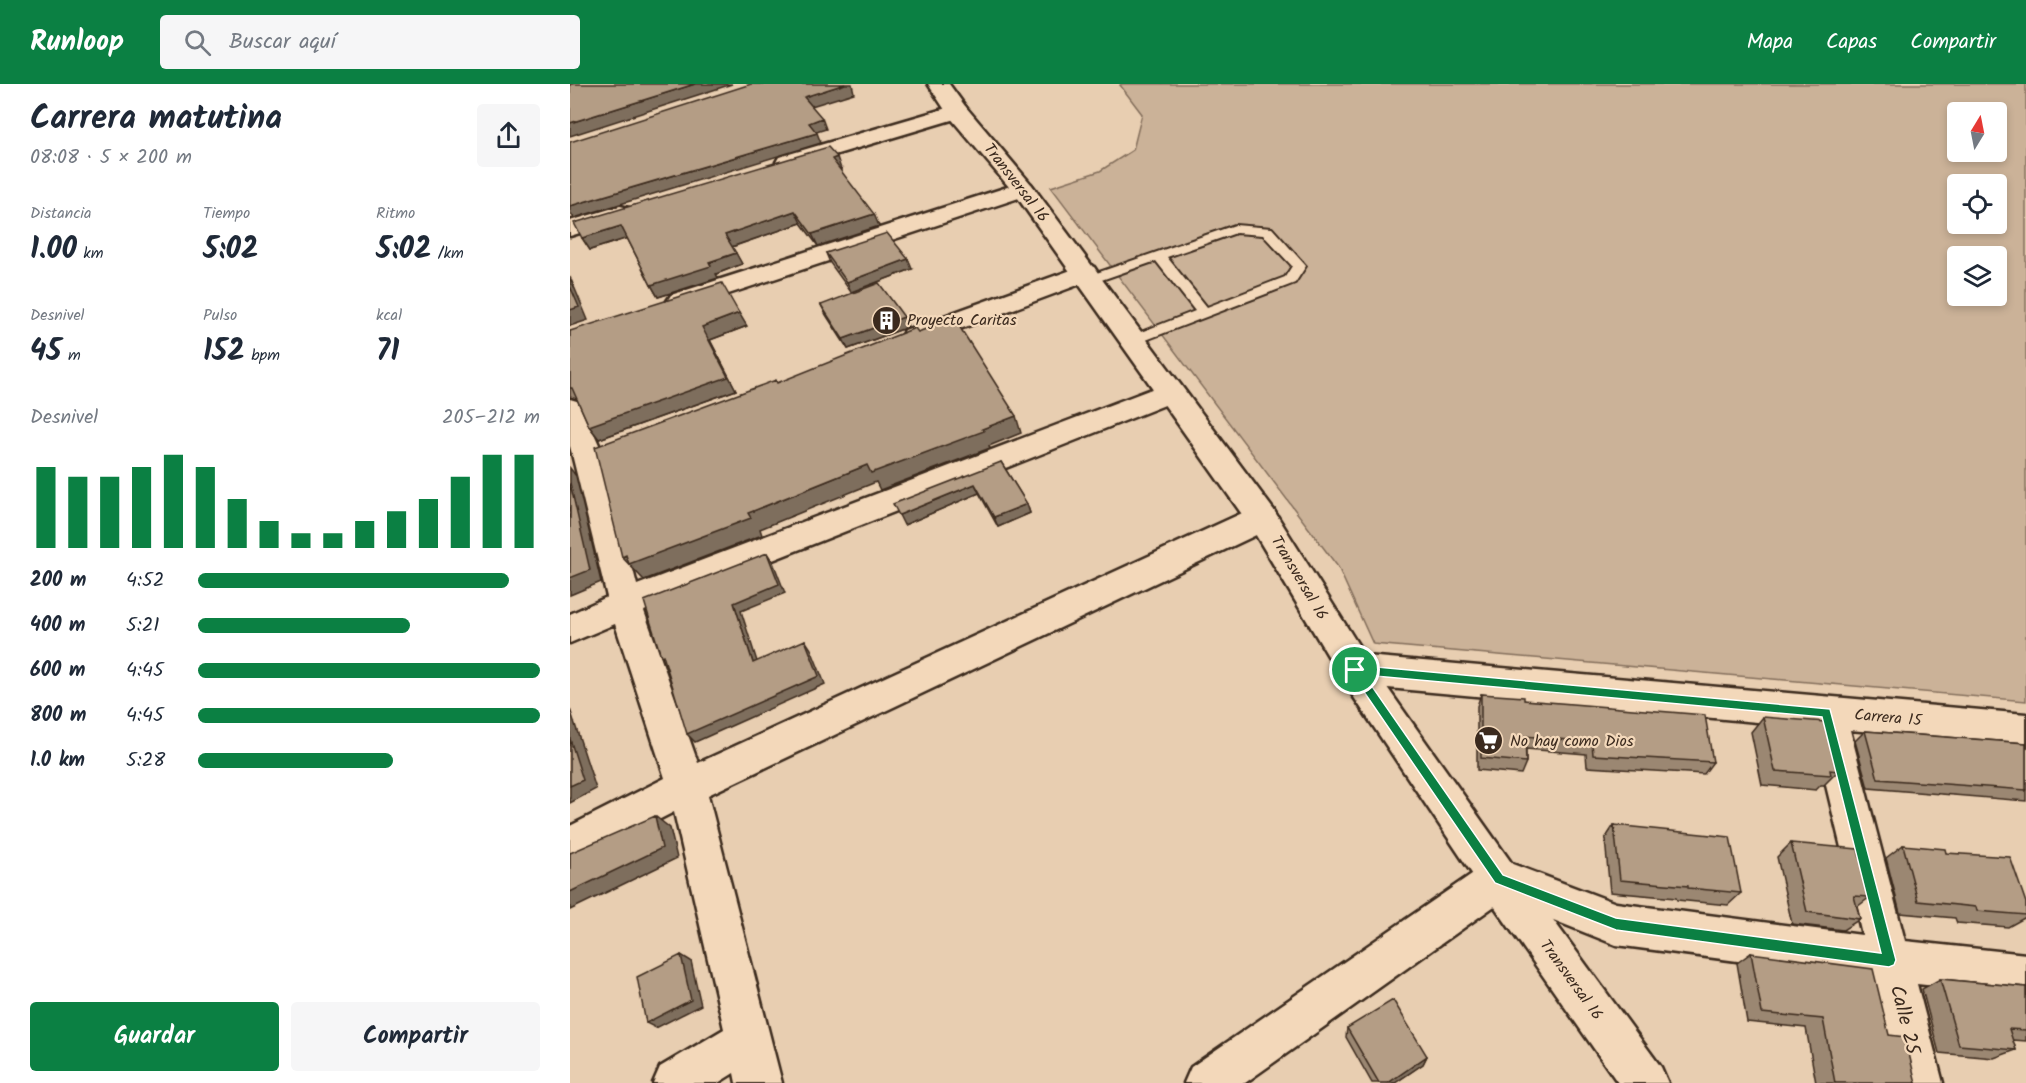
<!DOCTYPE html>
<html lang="es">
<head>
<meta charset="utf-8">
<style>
	:root { --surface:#fff; --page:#f6f6f7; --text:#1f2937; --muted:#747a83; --accent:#0b8043 }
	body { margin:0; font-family:Kalam,sans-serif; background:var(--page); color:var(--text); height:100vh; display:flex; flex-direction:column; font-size:22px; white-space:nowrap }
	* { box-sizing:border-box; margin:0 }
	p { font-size:20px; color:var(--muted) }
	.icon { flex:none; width:33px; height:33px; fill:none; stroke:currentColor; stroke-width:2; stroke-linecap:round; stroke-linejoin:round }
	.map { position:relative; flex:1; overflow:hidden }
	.panel { display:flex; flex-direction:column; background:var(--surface); width:570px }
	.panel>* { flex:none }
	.needle { width:39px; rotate:10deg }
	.fabs { position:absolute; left:1377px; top:18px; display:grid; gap:12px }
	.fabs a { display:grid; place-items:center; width:60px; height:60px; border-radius:6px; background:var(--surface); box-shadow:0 3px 9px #0003; font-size:30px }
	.pin { position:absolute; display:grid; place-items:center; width:51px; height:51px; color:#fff; margin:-26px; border:3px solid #fff; border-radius:50%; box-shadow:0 2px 6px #0007 }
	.round { display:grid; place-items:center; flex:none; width:63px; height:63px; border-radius:6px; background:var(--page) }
	.summary { display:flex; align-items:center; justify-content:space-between; height:102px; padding:0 30px }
	h1 { font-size:33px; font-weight:600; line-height:45px }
	.metrics { display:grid; grid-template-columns:repeat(3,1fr); gap:9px; height:102px; padding:6px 30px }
	.metrics div { display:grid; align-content:center }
	.metrics b { font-size:30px; font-weight:600 }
	.metrics small { font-size:16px; font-weight:400 }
	.metrics p { font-size:16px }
	.chart { height:168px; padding:12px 30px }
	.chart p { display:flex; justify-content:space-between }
	.chart svg { width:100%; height:108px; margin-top:6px; stroke:var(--accent); stroke-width:6 }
	.button { display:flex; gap:12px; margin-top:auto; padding:12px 30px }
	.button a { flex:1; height:69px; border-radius:6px; background:var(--accent); color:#fff; font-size:24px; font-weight:600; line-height:69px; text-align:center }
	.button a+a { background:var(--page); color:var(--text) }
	ul { padding:0 30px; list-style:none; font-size:20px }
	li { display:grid; grid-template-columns:96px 72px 1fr; align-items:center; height:45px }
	li i { height:15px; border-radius:8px; background:var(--accent) }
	header { display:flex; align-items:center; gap:36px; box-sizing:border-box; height:84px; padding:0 30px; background:var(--accent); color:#fff }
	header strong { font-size:28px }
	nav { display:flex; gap:33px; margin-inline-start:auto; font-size:21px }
	.search { width:420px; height:54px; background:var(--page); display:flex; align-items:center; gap:15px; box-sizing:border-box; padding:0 21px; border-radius:6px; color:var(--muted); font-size:22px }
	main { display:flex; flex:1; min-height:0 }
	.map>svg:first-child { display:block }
	.green { fill:#cbb298; stroke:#836e5b; stroke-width:1.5; fill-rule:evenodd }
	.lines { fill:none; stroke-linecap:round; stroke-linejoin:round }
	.service-casing { stroke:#3b2a1e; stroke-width:4 }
	.minor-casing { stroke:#3b2a1e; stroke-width:5 }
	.secondary-casing { stroke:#3b2a1e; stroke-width:5 }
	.service { fill:#f3d8ba; fill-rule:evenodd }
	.minor { fill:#f3d8ba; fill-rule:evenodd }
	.secondary { fill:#f3d8ba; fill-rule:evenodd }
	.wall { fill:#9b8772; stroke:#3b2a1e; stroke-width:1.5 }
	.shaded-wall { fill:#7e6e5d; stroke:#3b2a1e; stroke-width:1.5 }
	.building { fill:#b49d85; stroke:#3b2a1e; stroke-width:1.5 }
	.route { fill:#0b8043; stroke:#fff; stroke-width:1.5; fill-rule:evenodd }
	.labels { text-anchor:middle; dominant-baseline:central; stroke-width:4.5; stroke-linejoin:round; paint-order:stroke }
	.street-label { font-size:16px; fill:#3b2a1e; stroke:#f3d8ba }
	.poi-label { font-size:16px; fill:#3b2a1e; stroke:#f3d8ba; text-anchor:start }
	.near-street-label { font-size:20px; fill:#3b2a1e; stroke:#f3d8ba }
</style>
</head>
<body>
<header>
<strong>Runloop</strong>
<div class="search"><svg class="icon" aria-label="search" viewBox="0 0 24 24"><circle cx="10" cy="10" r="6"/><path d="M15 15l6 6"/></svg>Buscar aquí</div>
<nav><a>Mapa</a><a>Capas</a><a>Compartir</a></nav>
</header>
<main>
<section class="panel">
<div class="summary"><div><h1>Carrera matutina</h1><p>08:08 · 5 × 200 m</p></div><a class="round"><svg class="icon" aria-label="share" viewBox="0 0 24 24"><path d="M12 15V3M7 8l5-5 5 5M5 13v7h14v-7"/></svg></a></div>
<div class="metrics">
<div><p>Distancia</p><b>1.00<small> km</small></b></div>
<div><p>Tiempo</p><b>5:02</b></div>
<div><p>Ritmo</p><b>5:02<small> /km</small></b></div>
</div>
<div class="metrics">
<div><p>Desnivel</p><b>45<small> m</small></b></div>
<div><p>Pulso</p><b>152<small> bpm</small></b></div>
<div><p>kcal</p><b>71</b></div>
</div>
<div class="chart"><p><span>Desnivel</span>205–212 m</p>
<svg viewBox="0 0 160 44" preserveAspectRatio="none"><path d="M5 44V11M15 44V15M25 44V15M35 44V11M45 44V6M55 44V11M65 44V24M75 44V33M85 44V38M95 44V38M105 44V33M115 44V29M125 44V24M135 44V15M145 44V6M155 44V6"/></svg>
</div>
<ul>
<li><b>200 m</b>4:52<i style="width:91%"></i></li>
<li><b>400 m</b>5:21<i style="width:62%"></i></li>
<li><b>600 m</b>4:45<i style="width:100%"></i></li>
<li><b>800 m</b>4:45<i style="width:100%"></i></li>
<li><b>1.0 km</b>5:28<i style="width:57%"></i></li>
</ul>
<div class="button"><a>Guardar</a><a>Compartir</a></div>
</section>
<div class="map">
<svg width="1456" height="999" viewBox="0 0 1456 999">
	<rect width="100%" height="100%" fill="#e8ceb1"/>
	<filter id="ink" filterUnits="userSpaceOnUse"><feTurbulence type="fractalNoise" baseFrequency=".0167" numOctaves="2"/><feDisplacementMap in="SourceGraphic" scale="12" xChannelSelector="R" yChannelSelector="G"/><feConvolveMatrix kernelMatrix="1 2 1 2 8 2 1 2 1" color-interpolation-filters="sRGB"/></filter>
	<g filter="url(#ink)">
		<path class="green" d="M552,0H1456V617L803,560L768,483L481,103L530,87L563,66L572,30L550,1ZM1388,28H1426V68H1388ZM1388,100H1426V140H1388ZM1388,172H1426V212H1388Z"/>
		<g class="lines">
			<defs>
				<path id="service" d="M665,141L702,144L736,182L725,199L563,261L558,259L556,256L558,253L625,227L586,177L520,200L513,196L515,193ZM666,149L693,151L722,182L715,193L637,223L597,173Z"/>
				<path id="minor" d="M387,21L395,22L398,27L395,32L217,85L209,83L206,78L209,73Z
					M453,98L461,100L465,105L461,110L119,223L110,225L101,223L97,217L101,211Z
					M50,122L59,124L62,129L59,134L0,152V137Z
					M515,181L524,183L528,189L524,195L355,258L345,261L335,258L331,252L335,246Z
					M600,298L610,301L614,308L610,315L74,527L128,679L681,425L692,422L703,425L708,434L703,443L138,711L212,999H166L164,989L148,999H83L90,983L154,945L104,728L0,781V742L95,694L45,540L0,559V530L37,513L0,362V315L10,318L34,372L67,501Z
					M785,571L1456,630V662L1280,646L1335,857L1456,870V912L1347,900L1373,999H1327L1303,895L1046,861L933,816L675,999H614L621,983L915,781L929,775L1046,819L1292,851L1242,643L785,601L773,597L767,586L773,575Z"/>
				<path id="secondary" d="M358,0H379L395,22L461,100L703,425L797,575L943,781L1091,983L1098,999H1048L915,809L773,597L681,443L445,110L379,32Z"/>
			</defs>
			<use href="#service" class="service-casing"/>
			<use href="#minor" class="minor-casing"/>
			<use href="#secondary" class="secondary-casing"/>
			<use href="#service" class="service"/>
			<use href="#minor" class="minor"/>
			<use href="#secondary" class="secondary"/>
		</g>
		<path class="wall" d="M271,85L270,86L309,142L248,162L231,139L162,163L172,180L146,190L148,194L88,213L81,201L57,154L20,166L12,154Z
			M256,169L342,185L281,208L260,179Z
			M251,221L334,233L338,243L278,265L256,231Z
			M177,242L140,256L166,306L29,355L19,342L7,315L0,313V247Z
			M431,378L457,420L460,429L428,443L409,409L334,441Z
			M911,610L954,616L1143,678L1134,690L1017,683L1016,670L956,665V678L951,690L907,686V622Z
			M1193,633L1268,687L1254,701H1251L1246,706L1192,701L1181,648Z
			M1295,647L1456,659V717L1298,704L1285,657Z
			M1044,741L1171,809L1158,821L1107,816L1106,814L1040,808L1035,755Z
			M1221,759L1300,813L1287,823L1290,835L1273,846L1222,840L1207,773Z
			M1333,761L1376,769L1456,819V833L1438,843L1387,839L1385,834L1330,829L1316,774Z
			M1181,869L1319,951L1346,999H1246L1236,944L1177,938L1167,879Z
			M1370,895L1456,903V957L1443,956L1446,966L1424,974L1369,969L1352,905Z
			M777,944L857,972L853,980L825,999H802L776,953Z"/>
		<path class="shaded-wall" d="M125,0H162L0,52V39Z
			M275,0H282L284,9L238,23L234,13Z
			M252,34L256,45L243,49L239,39Z
			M247,49L251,59L4,134L0,128V122Z
			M267,73L271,85L267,87L262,75Z
			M225,127L231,139L161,163L155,151Z
			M304,130L309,142L248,162L242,150Z
			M51,142L58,154L20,166L12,154Z
			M166,169L172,180L146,190L148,194L88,213L81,201Z
			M338,175L342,185L281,208L277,198Z
			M0,193L18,236L0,242Z
			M169,229L177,242L140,256L166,306L29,355L19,342L132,243Z
			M334,233L338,243L278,265L273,255Z
			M446,332L451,349L419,362L420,364L310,406L306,398L190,445L192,451L74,496L52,473L178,429L297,381L412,345Z
			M0,384L6,392L31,498L0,511Z
			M405,400L409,409L334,441L329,431Z
			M457,420L460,429L428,443L424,433Z
			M197,469L203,478L215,509L171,527L190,587L183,579L164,519Z
			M235,556L241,565L255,600L125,658L117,650Z
			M0,625L26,705L0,719Z
			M85,732L100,744L107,774L0,826V808Z
			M111,871L121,877L131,921L86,944L76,939Z
			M857,972L853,980L825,999H818Z"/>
		<path class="building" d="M0,0H125L0,39Z
			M181,0H275L234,13L252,34L239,39L247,49L0,122V58Z
			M258,63L267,73L262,75L304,130L242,150L225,127L155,151L166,169L139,178L141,182L81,201L51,142L12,154L4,139Z
			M317,149L338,175L277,198L256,169Z
			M152,199L169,229L132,243L158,293L19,342L2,304H0V247Z
			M309,199L334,233L273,255L251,221Z
			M0,202L9,223L0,226Z
			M384,234L446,332L412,345L414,347L301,389L297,381L178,429L181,434L59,480L56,471L52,473L25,363L206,296L207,299L345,244L348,248Z
			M431,378L457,420L424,433L405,400L329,431L323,420Z
			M0,399L20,486L0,494Z
			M197,469L209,500L164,519L183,579L235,556L249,592L117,650L93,571L91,572L74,517Z
			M911,610L954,613V616L1135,631L1143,678L1023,671L1022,658L955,652L956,678L911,674Z
			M1193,633L1256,638L1268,687L1260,686L1261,691L1205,687Z
			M1295,647L1456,659V706L1308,695Z
			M0,655L13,696L0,702Z
			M85,732L92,764L0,808V769Z
			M1044,741L1160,753L1171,809L1118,804V802L1050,796Z
			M1221,759L1288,765L1300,813L1284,812L1290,835L1237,828Z
			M1333,761L1375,765L1376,769L1440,773L1456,819V831L1407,827L1406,823L1348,817Z
			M1181,869L1303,885L1319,951L1335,953L1346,999H1265L1253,935L1192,929Z
			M111,871L121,916L76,939L67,893Z
			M1370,895L1456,903V946L1439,945L1446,966L1389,961Z
			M823,916L857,972L818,999H809L777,944Z"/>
	</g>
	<path class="route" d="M785,581L1260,625L1326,876L1324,881L1319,883L1046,846L925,799L781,589L779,586ZM794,591L1252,633L1311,869L1046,834L933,791Z"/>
	<defs>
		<symbol id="building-disc" viewBox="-11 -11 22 22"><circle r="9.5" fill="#3b2a1e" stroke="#f3d8ba"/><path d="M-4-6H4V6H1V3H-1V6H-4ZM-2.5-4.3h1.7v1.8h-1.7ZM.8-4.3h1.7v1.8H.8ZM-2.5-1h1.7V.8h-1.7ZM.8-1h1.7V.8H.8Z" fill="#fff"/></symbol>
		<symbol id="supermarket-disc" viewBox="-11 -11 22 22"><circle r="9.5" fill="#3b2a1e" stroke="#f3d8ba"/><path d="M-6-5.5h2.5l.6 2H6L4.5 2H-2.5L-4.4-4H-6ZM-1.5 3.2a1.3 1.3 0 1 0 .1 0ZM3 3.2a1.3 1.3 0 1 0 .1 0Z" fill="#fff"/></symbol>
	</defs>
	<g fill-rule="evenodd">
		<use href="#building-disc" x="300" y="220" width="33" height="33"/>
		<use href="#supermarket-disc" x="902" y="640" width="33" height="33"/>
	</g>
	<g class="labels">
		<g class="street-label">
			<text transform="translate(446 99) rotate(52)">Transversal 16</text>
			<text transform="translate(729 494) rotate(59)">Transversal 16</text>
			<text transform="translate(1318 634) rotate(5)">Carrera 15</text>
			<text transform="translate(1001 896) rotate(54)">Transversal 16</text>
		</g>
		<g class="poi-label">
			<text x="337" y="236">Proyecto Caritas</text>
			<text x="940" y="657">No hay como Dios</text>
		</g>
		<g class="near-street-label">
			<text transform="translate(1334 936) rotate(76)">Calle 25</text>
		</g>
	</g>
</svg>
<div class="fabs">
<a><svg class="needle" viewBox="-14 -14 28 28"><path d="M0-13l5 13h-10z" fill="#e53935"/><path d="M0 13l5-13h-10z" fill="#747a83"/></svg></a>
<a><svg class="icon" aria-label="locate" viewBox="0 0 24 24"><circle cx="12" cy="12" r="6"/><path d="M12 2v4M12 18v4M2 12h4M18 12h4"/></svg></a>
<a><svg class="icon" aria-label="layers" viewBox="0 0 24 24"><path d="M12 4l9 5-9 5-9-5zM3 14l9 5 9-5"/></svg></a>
</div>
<div class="pin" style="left:785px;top:586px;background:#1e9e55"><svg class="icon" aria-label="arrive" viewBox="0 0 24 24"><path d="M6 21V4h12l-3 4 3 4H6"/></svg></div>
</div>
</main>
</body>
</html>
